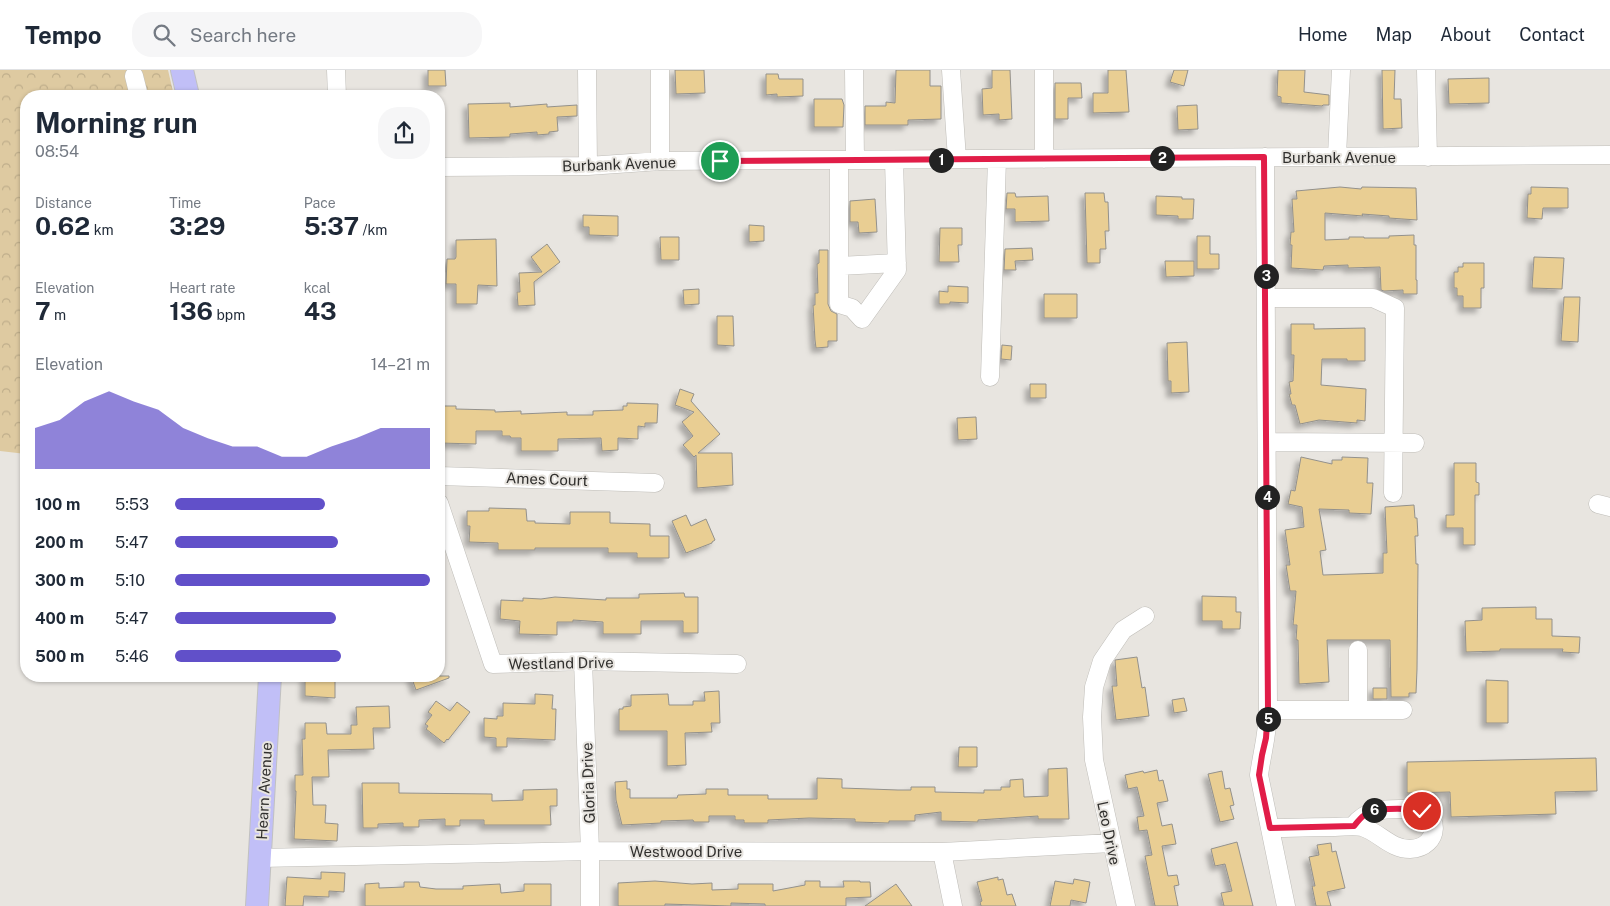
<!DOCTYPE html>
<html lang="en">
<head>
<meta charset="utf-8">
<style>
	:root { --surface:#fff; --page:#f6f6f7; --text:#1f2937; --muted:#747a83; --line:#e0e1e3; --accent:#6150c9 }
	body { margin:0; font-family:"Public Sans",sans-serif; background:var(--page); color:var(--text); height:100vh; display:flex; flex-direction:column; font-size:19px; white-space:nowrap }
	* { box-sizing:border-box; margin:0 }
	p { font-size:16px; color:var(--muted) }
	.icon { flex:none; width:28px; height:28px; fill:none; stroke:currentColor; stroke-width:2; stroke-linecap:round; stroke-linejoin:round }
	.map { position:relative; flex:1; overflow:hidden }
	.details { position:absolute; left:20px; top:20px; width:425px; height:592px; display:flex; flex-direction:column; background:var(--surface); border-radius:20px; box-shadow:0 1px 4px #0004 }
	.details>* { flex:none }
	.pin { position:absolute; display:grid; place-items:center; width:42px; height:42px; color:#fff; margin:-21px; border:2px solid #fff; border-radius:50%; box-shadow:0 1px 5px #0007 }
	.km { position:absolute; width:25px; height:25px; margin:-12px; border-radius:50%; background:#222; color:#fff; font-size:14px; line-height:25px; text-align:center }
	.round { display:grid; place-items:center; flex:none; width:52px; height:52px; border-radius:20px; background:var(--page) }
	.head { display:flex; align-items:center; justify-content:space-between; height:85px; padding:0 15px }
	h1 { font-size:28px; font-weight:700; line-height:38px }
	.metrics { display:grid; grid-template-columns:repeat(3,1fr); gap:8px; height:85px; padding:5px 15px }
	.metrics div { display:grid; align-content:center }
	.metrics b { font-size:25px; font-weight:700 }
	.metrics small { font-size:14px; font-weight:400 }
	.metrics p { font-size:14px }
	.chart { height:140px; padding:10px 15px }
	.chart p { display:flex; justify-content:space-between }
	.chart svg { width:100%; height:90px; margin-top:5px; fill:var(--accent); opacity:.7 }
	ul { padding:0 15px; list-style:none; font-size:16px }
	li { display:grid; grid-template-columns:80px 60px 1fr; align-items:center; height:38px }
	li i { height:12px; border-radius:6px; background:var(--accent) }
	header { display:flex; align-items:center; gap:30px; box-sizing:border-box; height:70px; padding:0 25px; background:var(--surface); border-bottom:1px solid var(--line) }
	header strong { font-size:24px }
	nav { display:flex; gap:28px; margin-inline-start:auto; font-size:18px }
	.search { width:350px; height:45px; background:var(--page); display:flex; align-items:center; gap:12px; box-sizing:border-box; padding:0 18px; border-radius:20px; color:var(--muted); font-size:19px }
	.map>svg:first-child { display:block }
	.park { fill:url(#park-crowns) }
	.building { fill:#e9ce93; stroke:#93918c; filter:url(#shadow) }
	.lines { fill:none; stroke-linecap:round; stroke-linejoin:round }
	.minor-casing { stroke:#bfbdb8; stroke-width:19 }
	.major-casing { stroke:#c1c1c0; stroke-width:24 }
	.minor { stroke:#fff; stroke-width:18 }
	.major { stroke:#c1bff7; stroke-width:22 }
	.route-casing { stroke:#fff; stroke-width:10 }
	.route { stroke:#e11d48; stroke-width:6 }
	.labels { text-anchor:middle; dominant-baseline:central; stroke-width:4; stroke-linejoin:round; paint-order:stroke }
	.street-label { font-size:15px; fill:#31302e; stroke:#e8e5e0 }
</style>
</head>
<body>
<header>
<strong>Tempo</strong>
<div class="search"><svg class="icon" aria-label="search" viewBox="0 0 24 24"><circle cx="10" cy="10" r="6"/><path d="M15 15l6 6"/></svg>Search here</div>
<nav><a>Home</a><a>Map</a><a>About</a><a>Contact</a></nav>
</header>
<div class="map">
<svg width="1610" height="836" viewBox="0 0 1610 836">
	<defs>
		<pattern id="park-crowns" width="20" height="18" patternUnits="userSpaceOnUse" patternTransform="scale(1.25)"><rect width="20" height="18" fill="#decaa1"/><path d="M2 6a3 3 0 1 1 6 0M12 15a3 3 0 1 1 6 0" fill="none" stroke="#bfae8b"/></pattern>
		<filter id="shadow"><feDropShadow dx="-4.5" dy="4.5" stdDeviation="2.5" flood-color="#0004"/></filter>
	</defs>
	<rect width="100%" height="100%" fill="#e8e5e0"/>
	<path class="park" d="M0,0H168L174,26H26V384L0,381Z"/>
	<path class="building" d="M428,0H445L446,16H428Z
		M675,0H704L705,23L676,24Z
		M896,0H930V16H941V49L908,50V55H865V36H886V32L895,33Z
		M992,0H1010L1012,49L999,50V44L983,45L982,19L992,18Z
		M1108,0H1126L1129,42L1093,43V23H1108Z
		M1174,0H1188L1184,16L1170,12Z
		M1278,0H1305L1304,22L1329,25V35H1323L1322,36L1281,33V27L1277,26Z
		M1382,0H1395L1394,29H1401L1402,58L1383,59Z
		M766,4H778L779,9H803V26L777,27V24L766,25Z
		M1489,8V33L1449,34L1448,9Z
		M1055,13H1081L1082,28H1068V49H1055Z
		M814,29H842L844,35L843,57H814Z
		M510,33V37L547,34V37L577,35V46L557,47L558,61L549,62V64L537,65V62L510,64V67L469,68L468,34Z
		M1197,35L1198,59L1178,60L1177,36Z
		M1340,117L1361,119L1362,117L1416,118L1417,150L1389,148V146L1362,144L1363,146L1325,143V170L1349,169V167H1364V168H1389V166L1414,165V175H1416V210H1417V224H1403V220L1384,221L1381,220L1380,197L1348,198V195L1324,196L1323,200L1291,198L1292,175H1290L1291,162H1294L1292,129H1297L1296,121Z
		M1531,117L1568,118V138H1543L1542,149L1527,148L1528,124H1531Z
		M1007,123H1015L1016,127L1048,126L1049,151L1015,152V139H1006Z
		M1085,123H1104L1105,132H1108L1109,161H1105L1106,179H1100V193H1087Z
		M1156,126L1182,127V129H1194L1193,149H1178V146L1156,145Z
		M875,129L877,162L859,163L858,152H850V131Z
		M583,145L618,146V166L589,165V157H583Z
		M749,155L764,156V171L749,172Z
		M940,158H962V175H958L959,192H939Z
		M1197,166H1210V184H1219V199H1197Z
		M660,167H679V190H661Z
		M496,169L497,216L478,215L477,234H456V214H446L447,189H455L456,187V170Z
		M547,174L560,192L534,212L535,235L518,236L517,222H520L519,203L542,202L531,187Z
		M1032,178L1033,190L1015,191L1016,200H1004L1005,179Z
		M819,180H828V234L831,241L837,244V271H828V277L816,278L815,270L813,235H815V223H818L817,194L819,193Z
		M1534,187L1564,188L1562,219L1532,218Z
		M1165,191H1194V206L1166,207Z
		M1463,193H1484V218H1481V238H1463V226H1457V218H1454V202H1458V197H1463Z
		M948,216L968,217V233L950,232V234H939V221L948,222Z
		M699,219V234L684,235L683,220Z
		M1044,224H1077V248H1044Z
		M1564,227H1580L1578,272L1561,271Z
		M717,246H733L734,276L717,275Z
		M1291,254H1314V259L1365,258V291H1347V289H1322L1321,315L1366,319L1365,351L1357,350V353L1319,350L1300,354L1295,335H1292L1289,324H1291L1289,312L1293,311L1294,285H1291Z
		M1187,272L1189,322L1171,323V311H1168L1167,273Z
		M1002,275L1012,276L1011,290L1001,289Z
		M1030,314H1046V328H1030Z
		M680,319L694,324L691,331L720,364L698,383H732L733,415L697,418L696,385L694,387L683,375L693,366L682,352L694,342L675,335Z
		M627,333L658,334L657,353H645V357L638,356V369L618,368V380L602,381L601,368L558,369V381H521V368H511L510,366H502V361H476V374L440,373L439,336H456V339L495,340V342L521,341V344L567,342V345H593V341L623,340V336H627Z
		M976,347L977,369L958,370L957,348Z
		M1301,387L1332,394V390H1342V387L1368,388L1367,413H1373L1371,444L1349,443V440L1319,439L1326,480L1320,481L1323,505L1383,503V483H1387L1385,437L1414,435L1415,448H1417L1418,466H1415L1416,494H1418L1417,599L1416,623H1409V627H1391L1390,570H1327L1329,612L1299,614L1298,570H1296L1297,555H1293L1296,521H1290L1286,495H1290L1285,460L1304,457L1302,437L1288,434L1291,420L1295,421Z
		M1454,393H1476V412L1479,413V425H1475V475H1463V458H1446V445H1454Z
		M489,438L526,439L527,451H535V453L570,454V442H610V453L650,454V466H669V488H637V483H608V478H535V480H498V473L469,472L470,456H467V441H489Z
		M686,445L691,456L706,449L715,470L712,472V473L686,483L672,451Z
		M684,523L685,527H698V563H683V551H641V564H603V552L573,550V552H557V565L519,564L520,551L500,549L501,530L523,531V528L541,529L555,527L606,530V528H639V524Z
		M1202,526L1236,527V542H1241L1240,559H1222V551H1202Z
		M1536,537V549H1552V566L1580,567L1579,583L1562,582L1563,579H1500V581L1466,582L1465,551L1482,550V538Z
		M1137,587L1142,618L1145,617L1149,646L1116,650L1112,616H1117L1115,590Z
		M305,606H335V628L305,626Z
		M411,606H449V608L416,620Z
		M1486,610L1508,611V653H1486Z
		M1373,618H1387V629H1373Z
		M719,621L720,653H711L712,662L685,663L686,695L667,696V661H619V639H623V637L631,636V625L668,624L669,635H693V631H705L704,622Z
		M535,624L553,625L552,639H556L555,670L507,668V677H496V668L484,667V648L497,649V646H503V633L535,634Z
		M1184,628L1187,641L1174,643L1172,630Z
		M436,631L450,641L457,632L470,642L448,670L447,669L444,673L426,659L428,656L425,654L432,645L428,642Z
		M389,636L390,658H373L374,679L328,680L329,707H312L313,735H326L325,753L338,754L337,771L294,769L296,721H295V705H303L302,669H305V653H326L327,664H351V655H357L356,637Z
		M959,677H977V697H958Z
		M1596,688L1597,721L1555,722L1556,744L1451,747L1450,722L1407,723V692Z
		M1067,698L1069,749H1038V746L978,750V752L941,751V742L915,745V751H889V753L855,752V749L809,748L768,750V753H744V750H735V746H709V752H694L693,750L661,751V753L622,755L616,730L615,712L627,711V719H630V728H677L678,725L706,724V719H728V725H768V729H817V708L842,709V718L898,720H911V717H935V722L984,723V720H1001V717H1010V710L1023,709L1024,727L1048,726V699Z
		M1157,700L1159,711L1163,710L1168,731L1157,733L1162,756L1172,754L1176,774L1162,776L1168,806L1177,805L1179,815L1174,816L1178,836H1155L1145,786L1152,785L1147,760L1139,761L1137,747L1144,746L1137,717L1128,719L1125,705L1143,701L1144,703Z
		M1222,701L1225,719L1230,718L1234,735L1230,736L1234,749L1220,752L1208,704Z
		M362,713H399V723L492,724V731L523,730V720L557,719V736H550L551,755H484V750H460V756H445V749L419,750V757H403V753L378,754V758H363Z
		M1237,772L1253,836H1224L1221,823L1232,821L1225,794L1215,796L1211,779Z
		M1331,773L1332,782L1336,781L1345,818L1327,822L1331,836H1316L1312,816H1315L1309,787L1319,785L1317,775Z
		M321,802L345,803L344,822L329,821V827L304,826L303,836H285L287,807L321,809Z
		M998,807V810L1003,809L1007,825L1012,824L1016,836H981L980,832L982,831L977,812Z
		M1074,809L1090,812L1086,833L1071,830L1070,836H1050L1055,811L1073,814Z
		M655,811L692,814L712,813V820L738,819V814H773V821L805,815V811H820V817H844L843,811H860V812H870L871,827L846,828V836H765V834L731,833V836L665,834V836H618V813Z
		M404,812H419L420,817L436,819H463V816L500,814L501,823L524,821V814H551V836H365V814L379,813V818L404,817Z
		M896,814L912,836H865Z"/>
	<g class="lines">
		<defs>
			<path id="minor" d="M336,0L337,26
				M587,0L588,96
				M660,0V91
				M854,0L855,90
				M951,0L957,89
				M1044,0V89
				M1426,0L1428,87
				M134,6L139,26
				M1337,86L1341,0
				M1265,87L1268,640C1268,663 1262,683 1259,705L1286,836
				M839,90V234L852,238L862,249L897,200L894,90
				M439,97L588,96L660,91L1610,85
				M839,196L897,193
				M1266,228H1373L1395,238L1393,423
				M990,307L997,89
				M1267,372L1415,373
				M439,406L655,413
				M439,433L493,594L583,591L737,594
				M1598,434L1610,437
				M583,591L590,781V836
				M1268,640H1403
				M1358,640V580
				M1270,758C1292,758 1314,757 1335,757C1344,757 1353,755 1362,757C1379,762 1390,779 1410,779C1441,778 1442,739 1412,739C1389,739 1369,736 1353,756
				M942,782L953,836
				M260,788L590,781L942,782L1112,773
				M1126,836L1094,690L1092,647L1094,617L1102,591L1123,560L1145,546"/>
			<path id="major" d="M182,0L188,26
				M257,836L270,606"/>
		</defs>
		<use href="#minor" class="minor-casing"/>
		<use href="#major" class="major-casing"/>
		<use href="#minor" class="minor"/>
		<use href="#major" class="major"/>
	</g>
	<g class="lines">
		<defs>
			<path id="route" d="M720,91L1264,87L1268,640L1266,668L1262,685L1259,705L1270,758L1354,756C1359,750 1364,743 1373,741C1380,738 1415,738 1422,741"/>
		</defs>
		<use href="#route" class="route-casing"/>
		<use href="#route" class="route"/>
	</g>
	<g class="labels">
		<g class="street-label">
			<text x="1339" y="87">Burbank Avenue</text>
			<text transform="translate(619 94) rotate(-2)">Burbank Avenue</text>
			<text transform="translate(547 409) rotate(2)">Ames Court</text>
			<text transform="translate(561 593) rotate(-1)">Westland Drive</text>
			<text transform="translate(588 713) rotate(-92)">Gloria Drive</text>
			<text transform="translate(264 721) rotate(-87)">Hearn Avenue</text>
			<text transform="translate(1109 763) rotate(78)">Leo Drive</text>
			<text x="686" y="781">Westwood Drive</text>
		</g>
	</g>
</svg>
<div class="pin" style="left:720px;top:91px;background:#1e9e55"><svg class="icon" aria-label="arrive" viewBox="0 0 24 24"><path d="M6 21V4h12l-3 4 3 4H6"/></svg></div>
<div class="pin" style="left:1422px;top:741px;background:#d93025"><svg class="icon" aria-label="check" viewBox="0 0 24 24"><path d="M5 12l5 5 9-10"/></svg></div>
<b class="km" style="left:941px;top:90px">1</b>
<b class="km" style="left:1162px;top:88px">2</b>
<b class="km" style="left:1266px;top:206px">3</b>
<b class="km" style="left:1267px;top:427px">4</b>
<b class="km" style="left:1268px;top:649px">5</b>
<b class="km" style="left:1374px;top:740px">6</b>
<section class="details">
<div class="head"><div><h1>Morning run</h1><p>08:54</p></div><a class="round"><svg class="icon" aria-label="share" viewBox="0 0 24 24"><path d="M12 15V3M7 8l5-5 5 5M5 13v7h14v-7"/></svg></a></div>
<div class="metrics">
<div><p>Distance</p><b>0.62<small> km</small></b></div>
<div><p>Time</p><b>3:29</b></div>
<div><p>Pace</p><b>5:37<small> /km</small></b></div>
</div>
<div class="metrics">
<div><p>Elevation</p><b>7<small> m</small></b></div>
<div><p>Heart rate</p><b>136<small> bpm</small></b></div>
<div><p>kcal</p><b>43</b></div>
</div>
<div class="chart"><p><span>Elevation</span>14–21 m</p>
<svg viewBox="0 0 160 44" preserveAspectRatio="none"><path d="M0 44V24L10 20L20 11L30 6L40 11L50 15L60 24L70 29L80 33L90 33L100 38L110 38L120 33L130 29L140 24L150 24L160 24V44z"/></svg>
</div>
<ul>
<li><b>100 m</b>5:53<i style="width:59%"></i></li>
<li><b>200 m</b>5:47<i style="width:64%"></i></li>
<li><b>300 m</b>5:10<i style="width:100%"></i></li>
<li><b>400 m</b>5:47<i style="width:63%"></i></li>
<li><b>500 m</b>5:46<i style="width:65%"></i></li>
</ul>
</section>
</div>
</body>
</html>
